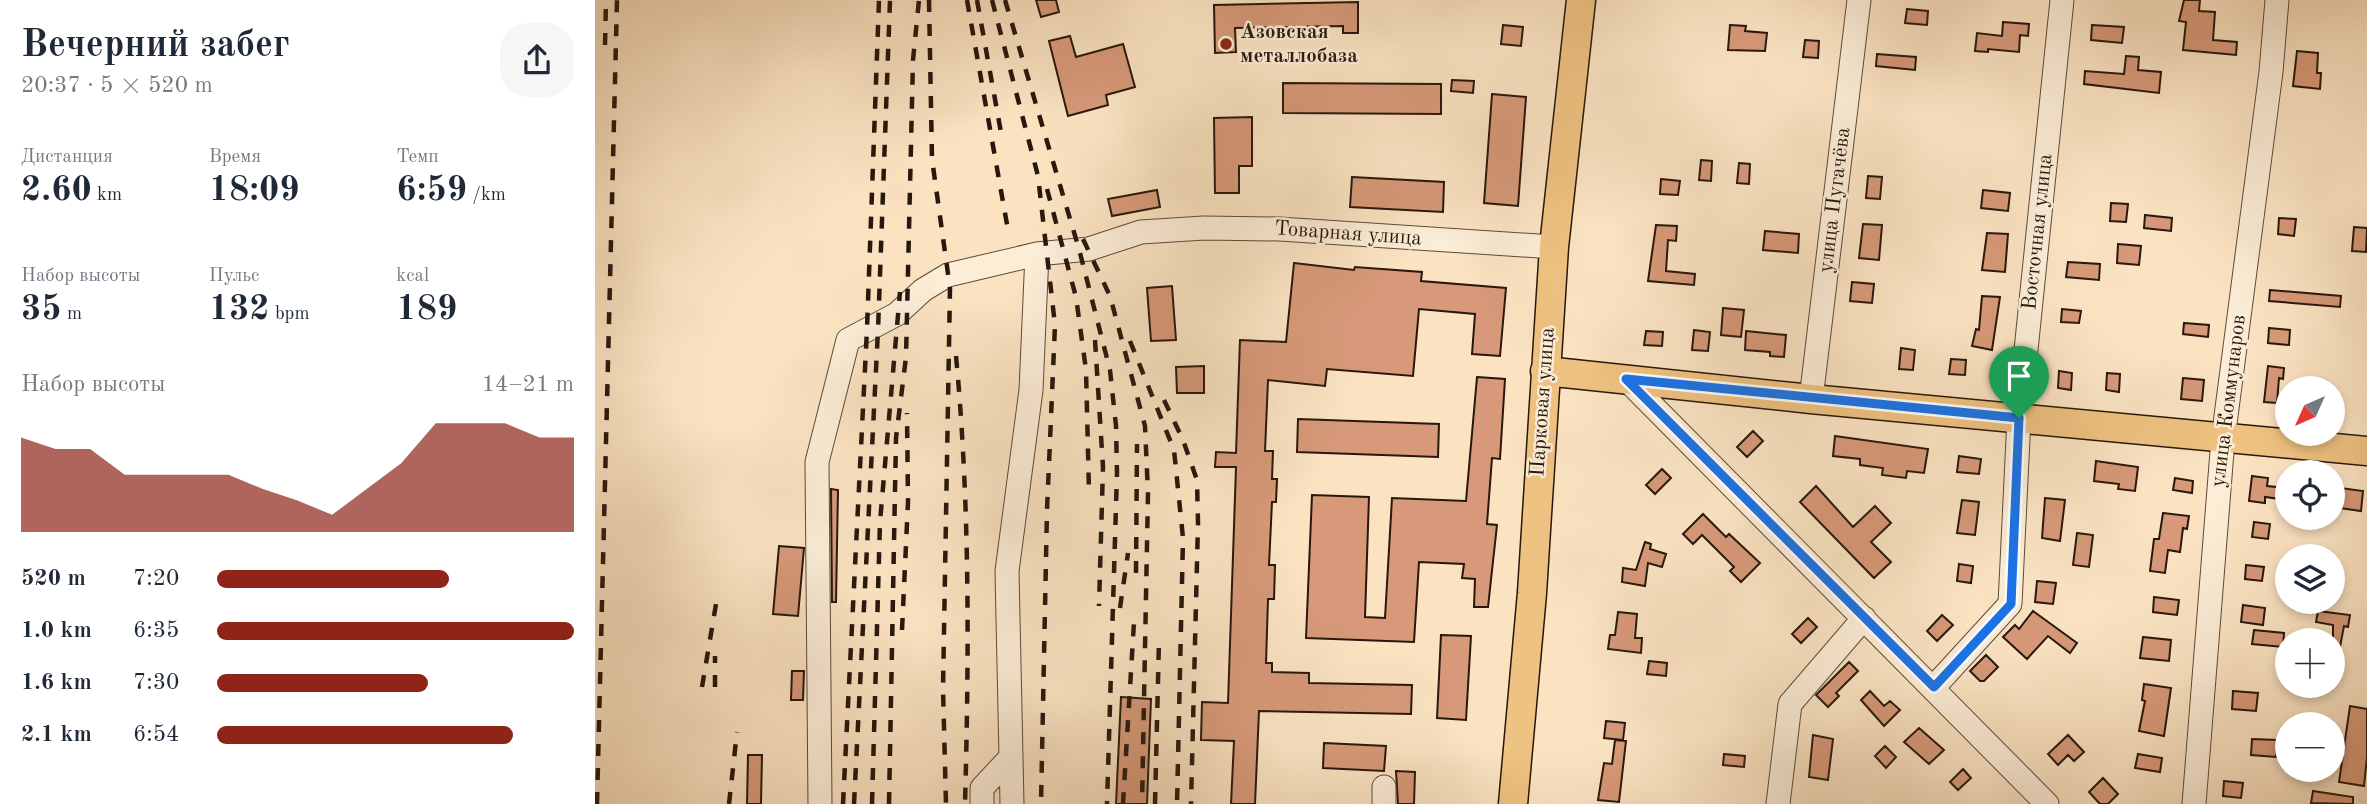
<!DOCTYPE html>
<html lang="ru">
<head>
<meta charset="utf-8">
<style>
	:root { --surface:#fff; --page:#f6f6f7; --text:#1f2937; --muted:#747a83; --accent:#8f2418 }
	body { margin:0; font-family:"Old Standard TT",serif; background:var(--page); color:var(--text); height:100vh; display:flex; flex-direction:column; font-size:26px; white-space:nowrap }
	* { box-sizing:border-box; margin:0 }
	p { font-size:23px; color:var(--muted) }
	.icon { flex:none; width:38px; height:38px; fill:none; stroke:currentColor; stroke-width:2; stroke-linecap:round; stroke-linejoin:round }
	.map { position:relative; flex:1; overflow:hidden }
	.side { display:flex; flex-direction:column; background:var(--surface); width:595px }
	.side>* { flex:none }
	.needle { width:46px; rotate:225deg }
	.tools { position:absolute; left:1680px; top:376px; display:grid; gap:14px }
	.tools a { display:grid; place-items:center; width:70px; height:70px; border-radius:50%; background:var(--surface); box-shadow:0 4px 10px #0003; font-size:35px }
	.pin { position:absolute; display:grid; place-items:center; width:60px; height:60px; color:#fff; margin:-72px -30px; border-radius:50% 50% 50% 0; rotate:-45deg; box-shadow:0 0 7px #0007 }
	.pin .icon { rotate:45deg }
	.round { display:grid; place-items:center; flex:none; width:74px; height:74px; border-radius:28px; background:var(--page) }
	.overview { display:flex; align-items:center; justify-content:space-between; height:119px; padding:0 21px }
	h1 { font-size:38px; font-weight:700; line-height:52px }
	.metrics { display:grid; grid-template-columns:repeat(3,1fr); gap:10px; height:119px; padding:7px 21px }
	.metrics div { display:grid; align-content:center }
	.metrics b { font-size:35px; font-weight:700 }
	.metrics small { font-size:19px; font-weight:400 }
	.metrics p { font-size:19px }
	.chart { height:196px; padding:14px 21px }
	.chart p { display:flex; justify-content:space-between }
	.chart svg { width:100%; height:126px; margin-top:7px; fill:var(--accent); opacity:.7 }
	ul { padding:0 21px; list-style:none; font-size:23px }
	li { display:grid; grid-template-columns:112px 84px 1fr; align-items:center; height:52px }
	li i { height:18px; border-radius:9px; background:var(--accent) }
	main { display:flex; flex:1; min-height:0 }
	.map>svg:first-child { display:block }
	.building { fill:#d79979; stroke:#27170d; stroke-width:2 }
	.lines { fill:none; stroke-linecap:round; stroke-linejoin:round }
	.minor-casing { stroke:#5c4a3a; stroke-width:25 }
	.major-casing { stroke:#27170d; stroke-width:31 }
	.minor { stroke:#fcedd7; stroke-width:23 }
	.major { stroke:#eec281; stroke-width:28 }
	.rail { stroke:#27170d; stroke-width:4.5; stroke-dasharray:12 12; stroke-linecap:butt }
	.route-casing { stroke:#fff; stroke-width:14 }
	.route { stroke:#1a73e8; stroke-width:9 }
	.poi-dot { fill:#8f2418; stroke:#fcedd7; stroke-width:2.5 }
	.labels { text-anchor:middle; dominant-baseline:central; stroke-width:5; stroke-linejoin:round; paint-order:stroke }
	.poi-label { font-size:21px; font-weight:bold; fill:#27170d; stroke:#fcedd7; text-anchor:start }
	.street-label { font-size:21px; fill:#27170d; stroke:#fcedd7 }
</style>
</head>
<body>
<main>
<section class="side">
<div class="overview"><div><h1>Вечерний забег</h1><p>20:37 · 5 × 520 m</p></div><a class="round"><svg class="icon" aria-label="share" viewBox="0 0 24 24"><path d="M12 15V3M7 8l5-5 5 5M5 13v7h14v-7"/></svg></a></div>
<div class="metrics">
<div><p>Дистанция</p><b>2.60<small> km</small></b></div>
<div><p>Время</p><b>18:09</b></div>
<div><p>Темп</p><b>6:59<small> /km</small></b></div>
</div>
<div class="metrics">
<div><p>Набор высоты</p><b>35<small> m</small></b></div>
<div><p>Пульс</p><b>132<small> bpm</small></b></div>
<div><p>kcal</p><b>189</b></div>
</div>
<div class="chart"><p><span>Набор высоты</span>14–21 m</p>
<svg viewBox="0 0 160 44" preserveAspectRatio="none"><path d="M0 44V11L10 15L20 15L30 24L40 24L50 24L60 24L70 29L80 33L90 38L100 29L110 20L120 6L130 6L140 6L150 11L160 11V44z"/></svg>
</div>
<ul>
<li><b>520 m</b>7:20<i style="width:65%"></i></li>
<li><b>1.0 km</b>6:35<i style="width:100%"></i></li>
<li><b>1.6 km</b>7:30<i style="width:59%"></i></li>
<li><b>2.1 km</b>6:54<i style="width:83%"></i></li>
</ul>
</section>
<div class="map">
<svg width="1772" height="804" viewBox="0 0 1772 804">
	<rect width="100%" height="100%" fill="#fbe3c2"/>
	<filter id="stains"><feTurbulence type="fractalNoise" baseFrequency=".00286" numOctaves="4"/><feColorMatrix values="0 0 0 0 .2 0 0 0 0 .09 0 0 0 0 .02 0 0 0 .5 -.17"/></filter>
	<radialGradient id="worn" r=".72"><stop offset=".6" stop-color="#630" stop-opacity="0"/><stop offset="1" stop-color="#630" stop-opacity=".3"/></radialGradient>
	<path class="building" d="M441,0H461L464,12L446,17Z
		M1589,0H1605L1604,11L1620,12L1618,40L1642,42L1641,55L1588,50L1591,22L1584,21Z
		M763,2V33H748V26L640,28L641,52L620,53L619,5Z
		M1312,9L1333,11L1332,25L1310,23Z
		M1408,22L1434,24L1433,36L1425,35L1424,52L1393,49V52L1380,51L1382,33L1407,36Z
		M908,25L928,27L926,46L906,44Z
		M1135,25L1151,26L1150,31L1172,33L1170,51L1133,50Z
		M1497,25L1529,27L1527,43L1496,40Z
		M475,36L481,57L528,44L540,87L511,95L513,105L473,116L454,41Z
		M1210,40L1224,41L1223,58L1208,57Z
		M1702,51L1723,53L1722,73H1726L1725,89L1698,86Z
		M1282,54L1321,57L1320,70L1281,66Z
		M1531,56L1544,57L1543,70L1566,72L1564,93L1489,84L1490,71L1529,74Z
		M857,80L879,81L878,93L856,91Z
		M688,83L846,84V114L688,113Z
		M897,94L931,97L923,206L889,203Z
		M657,117V166H644V193H620L619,118Z
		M1106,160L1117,161L1116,181L1104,180Z
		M1144,163L1155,164L1154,184L1142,183Z
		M1273,176L1287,177L1285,199L1271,198Z
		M757,177L849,182L848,212L755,207Z
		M1066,179L1085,181L1083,195L1065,194Z
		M562,190L565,207L517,216L513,199Z
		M1388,190L1415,193L1413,211L1386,208Z
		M1516,203L1533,204L1531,222L1515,221Z
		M1550,215L1577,218L1576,231L1549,228Z
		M1684,218L1701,219L1699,236L1683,234Z
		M1268,224L1287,225L1284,260L1264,258Z
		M1061,225L1082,226L1081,241L1073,240L1071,271L1100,274L1099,285L1053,281Z
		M1759,227L1772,228L1771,252L1757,251Z
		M1170,231L1204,234L1203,253L1168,250Z
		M1392,233L1413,234L1410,272L1387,270Z
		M1523,244L1546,246L1544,265L1522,263Z
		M1473,262L1505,264L1504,280L1471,277Z
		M699,263L759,270L760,267L827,272L826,281L911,288L905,356L877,354L880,314L824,309L818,376L732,369L730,386L673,380L670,451H678L677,479H682L681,502H677L674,565H680L679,599H673L671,663H677V672L714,673V683L817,685L816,714L664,711L660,804H636L639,741L606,740L607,702L633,703L641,467H620L621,452L641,453L645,340L691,342Z
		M1257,282L1279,284L1277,303L1255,301Z
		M577,286L581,340L556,341L552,288Z
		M1675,290L1746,296L1745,307L1674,301Z
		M1387,296L1405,297L1397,350L1377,346L1381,329L1384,330Z
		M1128,308L1149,310L1146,337L1126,335Z
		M1467,309L1486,311L1484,323L1466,322Z
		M1589,323L1614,325L1613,337L1588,334Z
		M1674,328L1695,330L1694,345L1673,343Z
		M1099,330L1115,332L1113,351L1097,350Z
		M1051,331L1068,332L1067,346L1049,345Z
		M1151,331L1191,335L1189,357L1175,356V352L1150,350Z
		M1306,348L1320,350L1318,370L1304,369Z
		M1356,359L1371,360L1370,375L1354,374Z
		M609,366V393H582L581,367Z
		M1673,366L1689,368L1688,379L1684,378L1682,403L1669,402Z
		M1464,371L1477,373L1476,390L1463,388Z
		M1512,373L1525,374L1524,392L1511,390Z
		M882,377L910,379L905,459L897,458L892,524L902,525L893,607H879L880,579L867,578L869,564L824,562L819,642L711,638L717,495L774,497L770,617L790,618L797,498L871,501Z
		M1588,378L1609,380L1607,401L1586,399Z
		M703,419L844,424L843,457L702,452Z
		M1158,431L1168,441L1152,457L1142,447Z
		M1240,436L1333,449L1329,473L1312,471L1311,478L1287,475L1288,468L1265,465V459L1238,456Z
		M1364,456L1386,459L1384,474L1362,472Z
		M1501,461L1543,467L1540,491L1523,489L1524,484L1499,481Z
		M1067,469L1076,478L1060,494L1051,485Z
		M1657,476L1673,478L1672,486L1692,488V500L1670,497V503L1654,501Z
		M1580,478L1598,481L1597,493L1578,490Z
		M1221,486L1258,527L1280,506L1296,523L1276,542L1296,562L1279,578L1205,502Z
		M1738,487L1768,491L1766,511L1738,507Z
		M236,489L243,490L241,602H237Z
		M1450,498L1470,500L1465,541L1447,538Z
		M1367,500L1384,502L1380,535L1362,533Z
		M1568,513L1594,516L1592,529L1588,528L1585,552L1573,550L1570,573L1555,571L1559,539H1564Z
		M1108,514L1131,537L1134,534L1165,563L1146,582L1135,571L1139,567L1107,535L1098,544L1088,534Z
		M1659,522L1675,524L1673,539L1657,537Z
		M1482,533L1498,535L1494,567L1478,565Z
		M1050,542L1056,544L1055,549L1071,554L1067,567L1053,563L1050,586L1027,582L1028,568L1041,570Z
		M184,546L209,548L203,616L178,614Z
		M1364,564L1378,566L1376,583L1362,581Z
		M1651,565L1669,567L1667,581L1650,579Z
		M1442,581L1461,583L1458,604L1440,602Z
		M1559,597L1584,600L1582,615L1558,612Z
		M1648,605L1670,608L1668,625L1646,622Z
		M1438,611L1482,643L1475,653L1453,636L1432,659L1408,637L1420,625L1424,629Z
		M1723,611L1755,615L1753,627L1749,626L1744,652H1738V625L1721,622Z
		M1023,612L1042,614L1040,638H1047L1046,653L1013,649L1015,635H1020Z
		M1347,615L1358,625L1342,641L1332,631Z
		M1213,618L1222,627L1206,643L1197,634Z
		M1659,630L1689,633L1688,647L1657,644Z
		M846,635L876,636L871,720L842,718Z
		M1548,637L1576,640L1574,661L1545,658Z
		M1391,655L1403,667L1389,681H1385L1375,671Z
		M1054,661L1072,663L1071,676L1052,674Z
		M1254,662L1263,671L1241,693L1244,696L1233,707L1221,695Z
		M197,671H209L208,700H196Z
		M1549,684L1576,688L1569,736L1544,731L1550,701L1547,700Z
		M1275,691L1289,706L1295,701L1305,710L1289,726L1266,700Z
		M1638,691L1663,693L1661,711L1637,709Z
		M526,697L556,699L552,804H521Z
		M1755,706L1772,709V757L1769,786L1744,782Z
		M1011,721L1030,723L1028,740L1009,738Z
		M1324,728L1349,750L1334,764L1309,742Z
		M1218,735L1238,739L1233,780L1214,777Z
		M1473,735L1489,752L1479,761L1473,755L1463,765L1453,754Z
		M1657,739L1682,740L1681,757L1656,755Z
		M1020,740L1031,741L1024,802L1003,800L1009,763L1017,764Z
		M729,743L791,746L789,771L728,768Z
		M1290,746L1301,757L1291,768L1280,756Z
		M1129,754L1150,756L1149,767L1128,765Z
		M1543,754L1567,758L1565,772L1540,768Z
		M153,755H167L166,804H152Z
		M1368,769L1376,778L1363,790L1355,782Z
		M801,771L820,772L819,804H803Z
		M1508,778L1523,794L1513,804H1505L1494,792Z
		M1629,781L1648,783L1646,798L1628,796Z
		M1718,791L1758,797V804L1716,803Z"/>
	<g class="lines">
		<defs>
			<path id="minor" d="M1031,379L1452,804
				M1216,399L1264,0
				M1339,687L1415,604L1424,418L1467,0
				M225,804L222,462L253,340L302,314L328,290L353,275L442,254L494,249L546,232L609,228L685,229L959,247
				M387,804V788L416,757
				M417,804L412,571L436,390L442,254
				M789,804V787
				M1183,804L1195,704L1269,618
				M1599,804L1628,439L1676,72L1682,0"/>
			<path id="major" d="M950,371L1216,399L1772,451
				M918,804L937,593L959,247L986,0"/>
		</defs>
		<use href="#minor" class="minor-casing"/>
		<use href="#major" class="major-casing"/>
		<use href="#minor" class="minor"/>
		<use href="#major" class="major"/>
		<path class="rail" d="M334,0L337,159L355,288L348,689L351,804
			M372,0L413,230
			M382,0L407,138
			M397,0L443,176L460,325L452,510L446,804
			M410,0L484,249L515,370L521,426L522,473L512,804
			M10,45L11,0
			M452,189L481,297L491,370L494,492
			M488,239L515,296L550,426L553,493L547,804
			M500,340L508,467L504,606
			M535,341L579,450L588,538L582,804
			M361,356C375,505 374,655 370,804
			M569,400L588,440L602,480L603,523L596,804
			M541,573L542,444
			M525,608L533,553
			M307,630L313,502L312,413
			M107,687L121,604
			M120,687V656
			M2,804L22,0
			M134,804L142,732
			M248,804L272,329L284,0
			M259,804L283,330L295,0
			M277,804L285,522L305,292
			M294,804L301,438L311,357L318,60L324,0
			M528,804L539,622
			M560,804L564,640"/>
	</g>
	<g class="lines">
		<defs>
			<path id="route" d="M1031,379L1424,418L1416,604L1339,687Z"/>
		</defs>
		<use href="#route" class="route-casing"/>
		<use href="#route" class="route"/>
	</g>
	<circle class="poi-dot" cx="631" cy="44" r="7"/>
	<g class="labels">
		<g class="poi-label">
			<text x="645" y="32">Азовская<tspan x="645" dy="24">металлобаза</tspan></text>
		</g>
		<g class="street-label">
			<text transform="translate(1240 200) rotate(-83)">улица Пугачёва</text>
			<text transform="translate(1443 232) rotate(-84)">Восточная улица</text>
			<text transform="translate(753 234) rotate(4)">Товарная улица</text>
			<text transform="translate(1634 401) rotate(-83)">улица Коммунаров</text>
			<text transform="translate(948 402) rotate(-86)">Парковая улица</text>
		</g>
	</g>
	<rect width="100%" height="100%" filter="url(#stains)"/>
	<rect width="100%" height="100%" fill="url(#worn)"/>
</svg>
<div class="tools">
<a><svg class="needle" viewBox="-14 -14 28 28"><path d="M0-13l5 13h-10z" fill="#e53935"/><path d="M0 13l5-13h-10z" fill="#747a83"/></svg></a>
<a><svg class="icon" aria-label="locate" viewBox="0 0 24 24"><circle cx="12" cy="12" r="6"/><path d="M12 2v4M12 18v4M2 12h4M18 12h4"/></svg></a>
<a><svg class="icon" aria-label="layers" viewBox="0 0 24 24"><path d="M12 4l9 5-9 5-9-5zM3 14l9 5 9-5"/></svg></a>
<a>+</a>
<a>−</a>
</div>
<div class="pin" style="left:1424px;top:418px;background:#1e9e55"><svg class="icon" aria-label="arrive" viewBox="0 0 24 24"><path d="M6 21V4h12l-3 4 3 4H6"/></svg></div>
</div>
</main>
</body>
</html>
